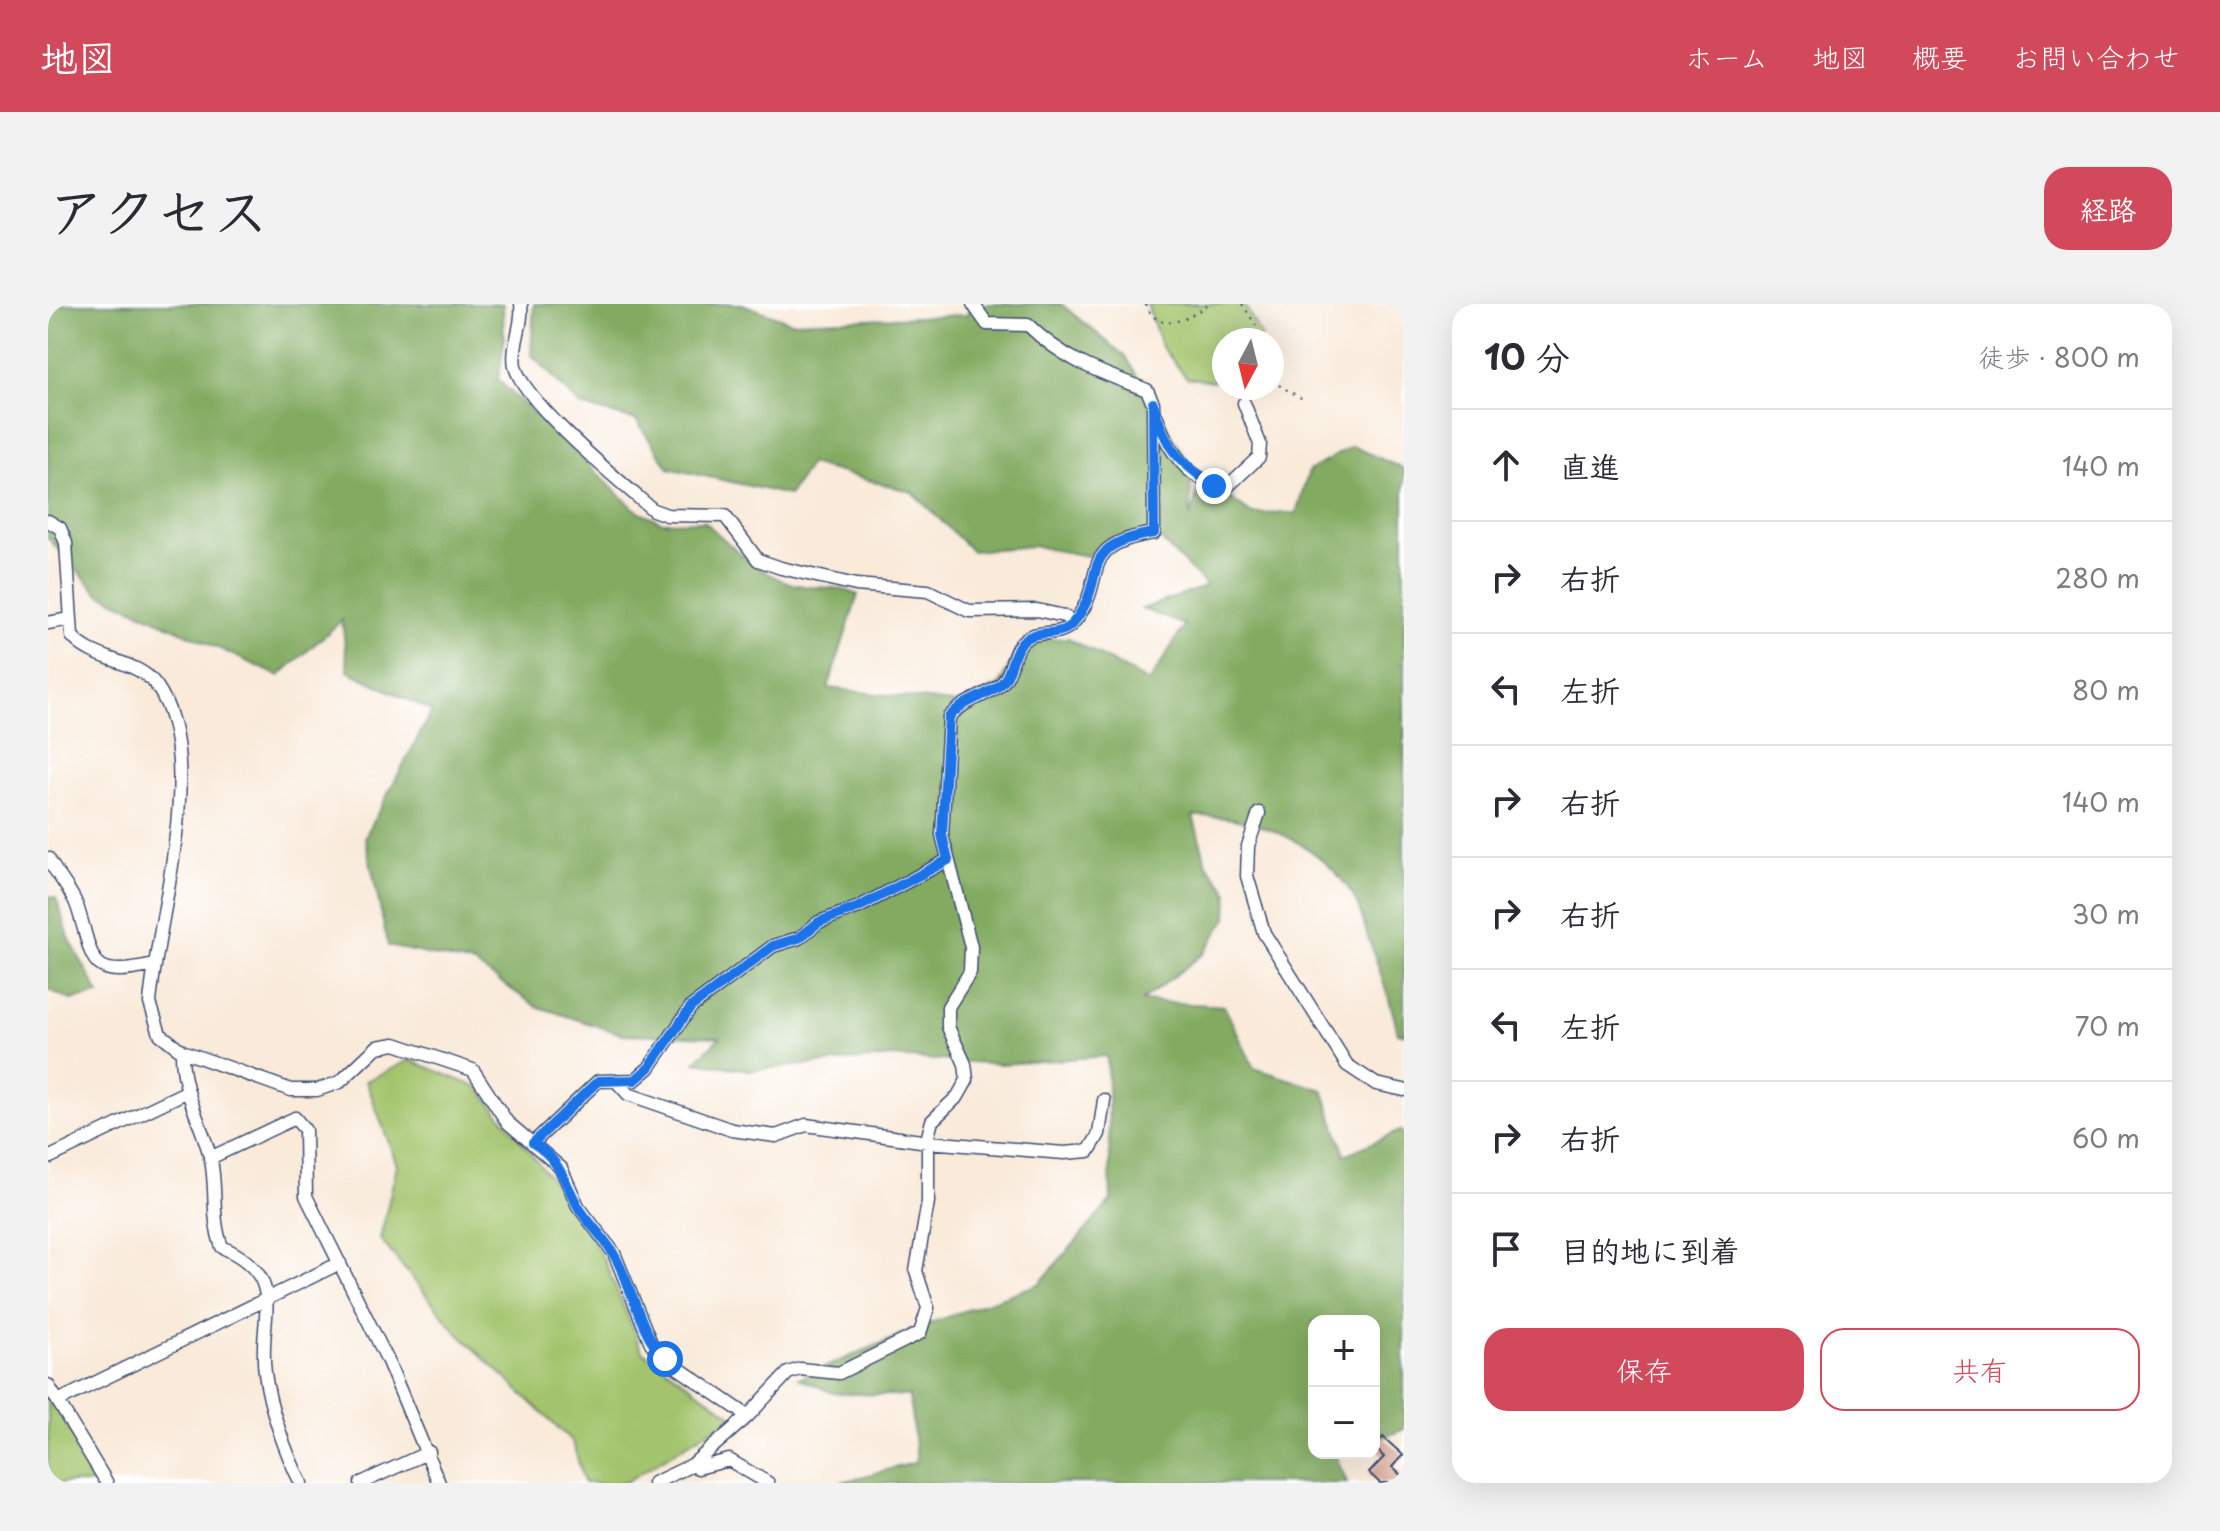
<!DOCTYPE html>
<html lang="ja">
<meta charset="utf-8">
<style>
:root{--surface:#fff;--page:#f2f2f3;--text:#2b2b33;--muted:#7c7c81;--line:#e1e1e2;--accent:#d1495b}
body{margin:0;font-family:"Playpen Sans","Klee One",sans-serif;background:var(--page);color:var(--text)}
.controls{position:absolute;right:24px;bottom:24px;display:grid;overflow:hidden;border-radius:16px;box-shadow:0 8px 32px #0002}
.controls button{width:72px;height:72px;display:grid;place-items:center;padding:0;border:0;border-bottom:2px solid var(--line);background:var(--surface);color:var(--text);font:40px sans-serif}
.compass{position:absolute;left:1164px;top:24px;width:72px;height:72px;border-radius:50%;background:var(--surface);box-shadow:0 8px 32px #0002;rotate:187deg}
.stop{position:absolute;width:24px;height:24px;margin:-18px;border:6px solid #1a73e8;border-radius:50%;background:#fff}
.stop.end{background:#1a73e8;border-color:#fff;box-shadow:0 2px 8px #0008}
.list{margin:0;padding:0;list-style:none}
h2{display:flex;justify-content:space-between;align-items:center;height:104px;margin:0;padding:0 32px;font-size:34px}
h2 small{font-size:26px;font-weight:400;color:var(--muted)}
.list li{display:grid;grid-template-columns:52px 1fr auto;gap:24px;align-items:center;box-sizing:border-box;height:112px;padding:0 32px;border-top:2px solid var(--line)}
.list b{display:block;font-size:30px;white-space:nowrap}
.list em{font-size:26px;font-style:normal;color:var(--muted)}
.actions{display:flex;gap:16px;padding:24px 32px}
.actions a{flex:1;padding:18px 0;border:2px solid var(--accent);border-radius:24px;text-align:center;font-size:28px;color:var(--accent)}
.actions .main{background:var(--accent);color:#fff}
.icon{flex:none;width:44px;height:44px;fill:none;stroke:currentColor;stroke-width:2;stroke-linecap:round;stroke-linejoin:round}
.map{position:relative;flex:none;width:1356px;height:1179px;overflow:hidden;border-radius:24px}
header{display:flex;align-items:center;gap:48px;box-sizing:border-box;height:112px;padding:0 40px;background:var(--accent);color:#fff}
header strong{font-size:38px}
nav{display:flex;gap:44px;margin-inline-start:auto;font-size:28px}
.intro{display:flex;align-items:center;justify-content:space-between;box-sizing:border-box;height:192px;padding:0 48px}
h1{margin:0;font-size:56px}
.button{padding:20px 36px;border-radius:24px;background:var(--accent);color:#fff;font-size:28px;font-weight:700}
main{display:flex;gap:48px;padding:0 48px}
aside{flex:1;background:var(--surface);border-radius:24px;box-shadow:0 8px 32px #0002}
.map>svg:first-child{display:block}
</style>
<header>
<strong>地図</strong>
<nav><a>ホーム</a><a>地図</a><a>概要</a><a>お問い合わせ</a></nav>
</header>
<div class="intro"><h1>アクセス</h1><a class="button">経路</a></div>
<main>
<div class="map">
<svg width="1356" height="1179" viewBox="0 0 1356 1179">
<rect width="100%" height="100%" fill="#fff"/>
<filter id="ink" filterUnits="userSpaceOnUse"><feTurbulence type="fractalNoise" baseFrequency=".0125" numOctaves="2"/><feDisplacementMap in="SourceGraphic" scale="16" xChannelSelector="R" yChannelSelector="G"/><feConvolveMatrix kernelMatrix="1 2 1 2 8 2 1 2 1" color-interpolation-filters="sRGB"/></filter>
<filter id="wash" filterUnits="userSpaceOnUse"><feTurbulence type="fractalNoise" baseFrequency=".006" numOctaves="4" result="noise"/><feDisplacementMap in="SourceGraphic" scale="32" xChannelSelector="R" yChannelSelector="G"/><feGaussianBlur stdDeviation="1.8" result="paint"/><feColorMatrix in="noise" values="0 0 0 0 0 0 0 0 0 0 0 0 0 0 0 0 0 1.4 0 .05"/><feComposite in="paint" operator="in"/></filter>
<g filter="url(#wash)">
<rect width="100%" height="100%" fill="#f9ead9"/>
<path fill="#a3c46c" stroke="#5f7a65" stroke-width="2" d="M1099,0H1196L1213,32L1210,36H1176V78L1139,74L1113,42Z
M362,756L431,784L519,895L556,956L594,1047L685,1112L576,1179H536L525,1138L409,1028L332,935L349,861L318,777Z
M0,1091L53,1179H6L0,1170Z"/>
<path fill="#82aa60" stroke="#4e6c5f" stroke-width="2" d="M0,0H455L456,40L450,76L588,206L614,218L656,217C685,243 714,276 755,282C775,285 791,281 810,291L780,384L912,400L951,381L971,343L986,336L1020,334L1101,378L1137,321L1094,305L1159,282L1106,229L1044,253L986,242L924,247L864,188L762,160L741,191L621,164L588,116L533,102L483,50L486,0H694L743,18L919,11L922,0H1013L1078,53L1143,163L1142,214L1154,174L1204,210L1248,209L1261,167L1304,142L1356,165V730L1350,729C1343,697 1332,667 1321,636C1317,623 1313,607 1307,595C1275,539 1208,511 1145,512L1159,561L1180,587L1179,614L1156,649L1094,697L1176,702L1206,764L1275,786L1297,851L1352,827L1356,830V1125L1326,1137V1017H1266V1149H1295L1288,1152L1299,1179H790L869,1158L861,1092L785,1089L751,1074L877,1021L991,980L1063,897L1059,752L955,760L845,753L702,766L647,758L672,733L574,730L488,702L426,660L340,642L317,533L384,407L300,367L294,316L231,372L50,289L0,234Z
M0,592L8,594L22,636L51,690L23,696L0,685Z"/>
<g id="blocks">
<path fill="#d39e88" d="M1335,1133L1355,1151L1344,1163L1355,1173L1352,1179H1332L1321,1169L1336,1153L1326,1143Z"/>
</g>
</g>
<g filter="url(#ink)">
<use href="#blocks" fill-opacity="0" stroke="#3c4b70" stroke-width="2"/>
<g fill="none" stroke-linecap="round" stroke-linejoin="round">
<defs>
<path id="street" d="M473,0C476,21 463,42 467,62C474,97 575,180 605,206L619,211L677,212L710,256L733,264L808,281L880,287L921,307L989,306L1016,312L1025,319
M1109,113C1119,146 1143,181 1180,182L1211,153L1212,140L1196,99
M0,217L12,224L18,239L24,332C45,358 88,354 108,381C161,455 109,613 102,699L112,730L134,747L243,786H269L292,778L329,743L347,740L425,766L459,818L513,864L530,902L566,949L603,1039L617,1055L700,1112
M0,319L22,315
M1211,509L1200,542L1199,572L1216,629L1299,761L1328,780L1356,786
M0,554C8,570 24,587 29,602C47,655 37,677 106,661
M134,747C133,786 154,819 163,856C169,886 163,914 174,943C243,974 209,1013 217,1069C221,1102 238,1150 253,1179
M570,779L580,790L684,826L728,832L758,821L880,838L1016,849L1041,847L1051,830L1056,796
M485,839L550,777L587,776L601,764L643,703L725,642L751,634L771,618L811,603L900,556
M0,854L140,787
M162,854L247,814L257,826L258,892L339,1055L391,1179
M0,1081L59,1179
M10,1097L292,959
M644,1161L650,1164L681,1156L720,1179
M313,1179L381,1148
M606,1179L644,1161L700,1112L740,1069L752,1065L791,1069L872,1029L880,1004L868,967L880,898V832L884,817L910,792L919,776L917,760L900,723V703L922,668L923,643L894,531L901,413C916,396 935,394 952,381C965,370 963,349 974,338C988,323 1010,335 1024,320C1064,275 1023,242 1106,229L1105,99L1099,86C1052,68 1017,57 980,21L939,20L925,0"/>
</defs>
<use href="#street" stroke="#3c4b70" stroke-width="15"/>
<path stroke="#3c4b70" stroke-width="2" stroke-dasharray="2 6" stroke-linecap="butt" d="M1097,0C1112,32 1139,15 1161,0
M1194,0L1209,23L1203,36
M1224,77L1258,97"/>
<use href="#street" stroke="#fff" stroke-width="12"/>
</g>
</g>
<g fill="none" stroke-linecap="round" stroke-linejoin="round" filter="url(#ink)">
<path stroke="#1a73e8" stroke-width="10" d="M617,1055C589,1024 586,984 565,949C556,933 541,920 531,904C516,878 513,856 485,839L550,777L587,776L601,764L643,703L725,642L751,634L771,618L811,603L900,556L894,531L901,413C916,396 935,394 952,381C965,370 963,349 974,338C989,323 1010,335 1024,320C1064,274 1023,242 1106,229L1105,99C1118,144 1127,155 1166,182"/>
</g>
</svg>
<div class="controls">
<button>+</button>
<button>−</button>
</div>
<svg class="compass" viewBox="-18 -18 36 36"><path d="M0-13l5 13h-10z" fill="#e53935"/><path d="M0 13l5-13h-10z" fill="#7c7c81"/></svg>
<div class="stop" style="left:617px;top:1055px"></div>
<div class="stop end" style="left:1166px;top:182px"></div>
</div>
<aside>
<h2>10 分<small>徒歩 · 800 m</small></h2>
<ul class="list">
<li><svg class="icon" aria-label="ahead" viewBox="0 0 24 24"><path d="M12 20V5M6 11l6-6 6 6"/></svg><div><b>直進</b></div><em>140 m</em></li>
<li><svg class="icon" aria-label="right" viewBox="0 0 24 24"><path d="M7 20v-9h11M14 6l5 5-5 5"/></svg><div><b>右折</b></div><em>280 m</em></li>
<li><svg class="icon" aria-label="left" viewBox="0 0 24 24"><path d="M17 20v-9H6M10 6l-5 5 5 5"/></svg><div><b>左折</b></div><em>80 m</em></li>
<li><svg class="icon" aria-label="right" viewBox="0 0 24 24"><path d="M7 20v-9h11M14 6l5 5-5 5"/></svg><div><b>右折</b></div><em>140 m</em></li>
<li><svg class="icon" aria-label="right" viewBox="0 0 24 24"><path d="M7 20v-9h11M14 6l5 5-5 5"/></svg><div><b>右折</b></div><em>30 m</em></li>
<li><svg class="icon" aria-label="left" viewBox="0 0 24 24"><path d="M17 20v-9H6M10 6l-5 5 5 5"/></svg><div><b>左折</b></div><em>70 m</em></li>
<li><svg class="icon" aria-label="right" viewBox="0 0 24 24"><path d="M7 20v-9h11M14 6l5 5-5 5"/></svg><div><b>右折</b></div><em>60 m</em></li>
<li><svg class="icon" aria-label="arrive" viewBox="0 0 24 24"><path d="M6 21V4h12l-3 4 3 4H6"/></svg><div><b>目的地に到着</b></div></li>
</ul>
<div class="actions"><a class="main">保存</a><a>共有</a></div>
</aside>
</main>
